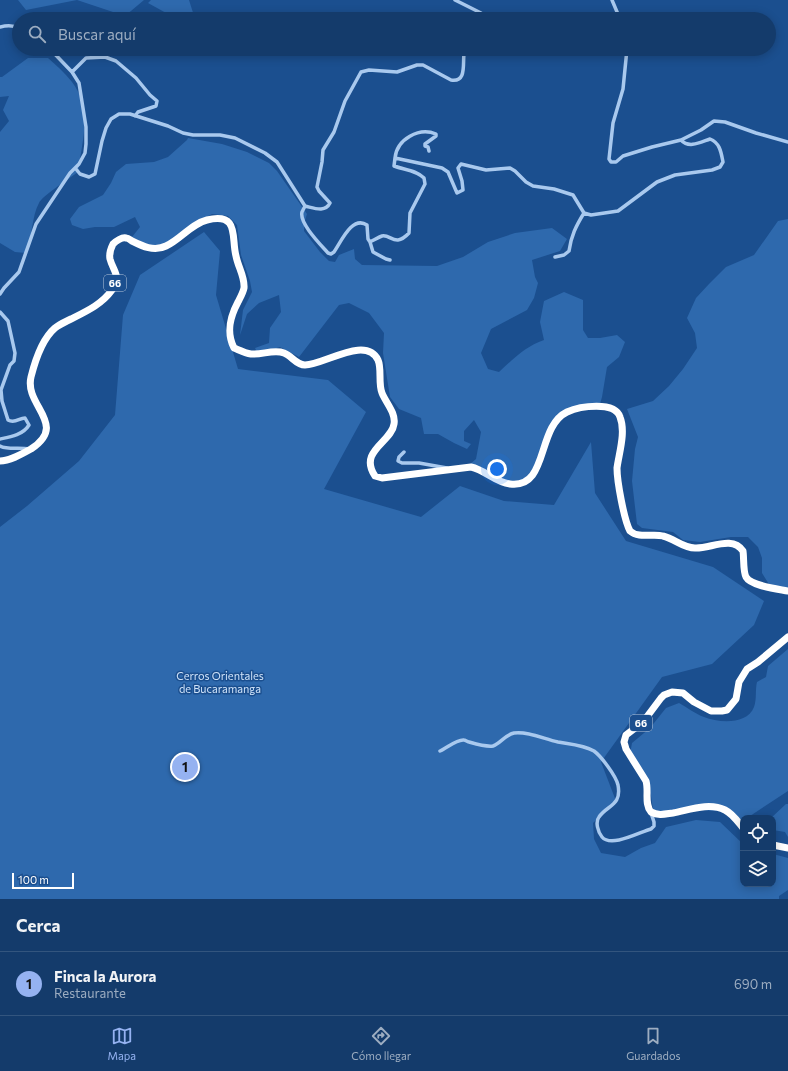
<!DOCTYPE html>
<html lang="es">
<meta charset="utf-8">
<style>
:root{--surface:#143b6b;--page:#1d4271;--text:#f1f3f6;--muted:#9dadc1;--line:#33557e;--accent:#95b2f1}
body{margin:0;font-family:Commissioner,sans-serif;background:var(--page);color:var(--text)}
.controls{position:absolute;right:12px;bottom:12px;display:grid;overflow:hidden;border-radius:8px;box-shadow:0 2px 10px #0003}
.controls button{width:36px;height:36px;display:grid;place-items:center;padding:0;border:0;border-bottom:1px solid var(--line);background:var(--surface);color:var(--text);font:20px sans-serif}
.scale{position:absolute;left:12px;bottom:10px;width:62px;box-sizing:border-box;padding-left:4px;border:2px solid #fff;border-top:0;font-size:11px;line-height:14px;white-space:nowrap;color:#fff;-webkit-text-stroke:3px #1b4f8f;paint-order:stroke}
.you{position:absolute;left:497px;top:469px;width:14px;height:14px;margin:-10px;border:3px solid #fff;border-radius:50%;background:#1a73e8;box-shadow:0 0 0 6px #1a73e833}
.badge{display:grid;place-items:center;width:26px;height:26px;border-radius:50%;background:var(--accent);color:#111;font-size:13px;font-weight:700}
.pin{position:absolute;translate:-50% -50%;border:2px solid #fff;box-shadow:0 1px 4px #0006}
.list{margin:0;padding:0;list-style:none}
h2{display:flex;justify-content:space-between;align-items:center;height:52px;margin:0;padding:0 16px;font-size:17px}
h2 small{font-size:13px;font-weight:400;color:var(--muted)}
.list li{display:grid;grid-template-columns:26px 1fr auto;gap:12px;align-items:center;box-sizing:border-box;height:64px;padding:0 16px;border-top:1px solid var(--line)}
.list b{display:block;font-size:15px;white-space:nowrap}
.list p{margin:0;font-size:13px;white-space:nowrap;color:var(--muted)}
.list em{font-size:13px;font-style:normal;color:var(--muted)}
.icon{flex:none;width:22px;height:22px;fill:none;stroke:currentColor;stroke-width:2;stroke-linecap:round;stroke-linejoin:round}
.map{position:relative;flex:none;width:788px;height:899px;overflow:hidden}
.search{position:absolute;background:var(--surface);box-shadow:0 2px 10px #0003;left:12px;right:12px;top:12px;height:44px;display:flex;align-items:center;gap:10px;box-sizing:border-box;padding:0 14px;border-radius:22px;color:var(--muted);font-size:15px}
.sheet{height:116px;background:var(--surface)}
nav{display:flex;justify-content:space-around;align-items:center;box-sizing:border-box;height:56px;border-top:1px solid var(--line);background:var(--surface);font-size:11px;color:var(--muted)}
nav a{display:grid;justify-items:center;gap:2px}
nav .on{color:var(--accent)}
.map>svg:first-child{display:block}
</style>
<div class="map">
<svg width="788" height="899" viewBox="0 0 788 899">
<rect width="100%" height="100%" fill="#1b4f8f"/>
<path fill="#2e69ad" d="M18,0H144L125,16L77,0L26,10Z
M151,0H189L195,19H177L148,3Z
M28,58H48C56,65 65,73 72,82C93,109 82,142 78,172C70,178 42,196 39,203C32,215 32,238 26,253L15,252L0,243V132L9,121L3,110L9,96L0,97V77H2Z
M188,138L222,144L247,152L269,163L277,171L307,214L304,223V231L320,252L329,261L335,262L339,255L354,249L355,259L362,265L437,266L463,257L488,242L515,233L552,228L567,239L560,251L532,260L535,277L538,283L534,298L527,310L491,329L481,353L488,369L499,372C513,359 526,346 544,340L540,322L544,301L564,292L583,300V330L588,338H600L617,335L625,342L619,357L607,367L602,397L600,404L558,416L531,476L512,484L469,465L476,459L481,432L474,420L464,431V441L471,444L467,449L454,443L438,434H424L421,418L399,409L390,397L383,353L384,333L369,313L349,303L339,305L299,357L280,347L258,354L255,348L269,343L270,328L281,312L279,295L259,303L247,314L240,335L243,310L252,292L250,281L241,255L237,225L228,216L212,214L191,226L166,246L151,247L132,237L140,227L135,217L114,227H95L83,229L72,225L70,219L79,207L103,195L111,183L116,172L126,164L154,162L168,157L187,140Z
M788,219V590L770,586L762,573V558L758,547L748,537H731L700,542L683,540L673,532L642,528L637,524L632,481L635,449L638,437L627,409L653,401L669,386L683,369L697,348L695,333L687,318L696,298L709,284L726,267L754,255L778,221Z
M204,232L220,251L216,295L238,369L328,380L366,412L324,489L421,517L460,486L504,501L554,505L591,442L595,493L626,541L713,567L764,601L754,625L712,664L662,677L601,762L616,801L593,823L594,839L601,853L625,857L641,848L655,843L666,827L696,820L720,822L743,844V884H773V854L788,858V890L779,896V899H0V527L27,506L79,461L115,415L123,315L140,275Z
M788,649V791L747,818H743V822L741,823L732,812L702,810L659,814L653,809L651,796L642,772L630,754L632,743L650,728L666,708L679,703C687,707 695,714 704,717C719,723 747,725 754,707C757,699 755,690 757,682L766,677L768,666Z
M786,804H788V837L785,832L773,830V818H771Z"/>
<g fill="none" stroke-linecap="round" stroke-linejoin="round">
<path stroke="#a9c9ee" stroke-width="3.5" d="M455,0L481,13L488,19
M612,0L620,19
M0,27C7,25 13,25 19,28
M465,49C461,59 469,83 451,80L423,65H417L397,72L369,70L361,72L345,101L334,132L323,150L322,162L317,187L319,191L330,203C325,213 314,208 305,206C304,208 303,210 302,212C299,223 320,244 328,253L331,254L334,252C341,242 352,215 367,225L368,239L370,242C374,240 379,237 382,236C391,234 395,248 409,233L410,213L425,184L424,178C416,170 405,170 394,166L395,158L442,168L448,172L457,193L463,190L462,181L458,168L461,164L486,170L510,168L515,171L526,182L533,186L554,189L573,195L584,213L591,215L618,211L657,182L675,175L712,170L720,167L723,162C721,152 720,143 710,139C701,142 689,149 681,140L701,130L714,121L725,122L756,133L788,142
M627,49L623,89L613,123L609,159L611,162H616L623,156L652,147L681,140
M72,72L86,58L105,57L116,61L136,78L150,95L157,101L156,106L138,112L135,116
M395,158C397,139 419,127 436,134V136L425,144V146L428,147L429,151
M76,169L80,174L89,177L95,174L102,141L106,128L111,119L119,114H130L168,126L183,133L193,135H220L235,138L265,153L277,162L305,206
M370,242L373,252L386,259L390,260
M555,257L564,255L569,251C571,236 576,226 584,213
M0,294L4,288L19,272L36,224L70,173L79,164L85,153L86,144V127L79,83L72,72L50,49
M0,312L8,321L15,353L14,361L10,365L1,390L2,401L8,420C15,424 19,418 25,418L29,425C23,435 10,437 0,439
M0,446C7,450 20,447 29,449
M404,452L399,457L398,461L402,463H419L447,468
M440,751C447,748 457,739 464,740C465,740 468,742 469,742C476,744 486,747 493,746C501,743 505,735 514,733C528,731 544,739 558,742C569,744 584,745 594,751C601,756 616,776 618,785C622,806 607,805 599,817C595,822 598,832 602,837C611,848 640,832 651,829L654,826V822L651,813"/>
<path stroke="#fff" stroke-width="7" d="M0,461C10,461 22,454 31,449C69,424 24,406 31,377C35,361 42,339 55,328C60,324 65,322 71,319C87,311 102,304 112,290C122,276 113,271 110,259C109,254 111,248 113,244C116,241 122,237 126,238C129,238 130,240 132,241C142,246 154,252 166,246C181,239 191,224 207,220C240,212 231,238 236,256C238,267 245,277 244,288C243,293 240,298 238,302C230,317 226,332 234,348C239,350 245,353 251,354C262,355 274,349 284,353C292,356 296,365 305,365C324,365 366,335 378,360C382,369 378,383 382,393C386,403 396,413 394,424C392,442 358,451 375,476L382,478L471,467C485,470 495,482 510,484C549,489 536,427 567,412C580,406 615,401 620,417C626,432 619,453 617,468C617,481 624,520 630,531C639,539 653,533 663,536C675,539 683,548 695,548C710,549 732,535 743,551C744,557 743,572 746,577C751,586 778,589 788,591
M743,828C738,822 733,814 725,810C709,802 689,810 673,813C665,814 659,816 651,812C644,804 649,791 646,781L626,749L624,742L626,735L643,722L661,698L664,695L672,692L683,693L694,702L711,711H722L727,710L736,699L739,682L747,669L758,662L788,637
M773,845L788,848"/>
</g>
<g text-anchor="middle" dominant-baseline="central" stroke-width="3" stroke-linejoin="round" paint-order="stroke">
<g fill="#1b4f8f" stroke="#bbcadd" stroke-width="1">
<rect x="104" y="275" width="22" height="16" rx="3"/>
<rect x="630" y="715" width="22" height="16" rx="3"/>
</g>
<g font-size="10" font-weight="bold" fill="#fff">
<text x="115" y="283">66</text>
<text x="641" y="723">66</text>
</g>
<g font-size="11" fill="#cfe3fa" stroke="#1b4f8f">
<text x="220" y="675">Cerros Orientales<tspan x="220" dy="13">de Bucaramanga</tspan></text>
</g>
</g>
</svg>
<div class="controls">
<button><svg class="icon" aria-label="locate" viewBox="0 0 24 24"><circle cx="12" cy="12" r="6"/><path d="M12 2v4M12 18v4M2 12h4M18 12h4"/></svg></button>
<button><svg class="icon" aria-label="layers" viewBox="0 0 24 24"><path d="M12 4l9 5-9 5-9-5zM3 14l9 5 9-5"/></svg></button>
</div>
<div class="scale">100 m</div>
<div class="you"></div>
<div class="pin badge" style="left:185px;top:767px">1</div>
<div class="search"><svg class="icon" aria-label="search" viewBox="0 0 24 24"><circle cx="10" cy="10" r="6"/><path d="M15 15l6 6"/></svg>Buscar aquí</div>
</div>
<section class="sheet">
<h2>Cerca<small></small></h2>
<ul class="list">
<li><span class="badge">1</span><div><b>Finca la Aurora</b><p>Restaurante</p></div><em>690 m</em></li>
</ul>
</section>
<nav>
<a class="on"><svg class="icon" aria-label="map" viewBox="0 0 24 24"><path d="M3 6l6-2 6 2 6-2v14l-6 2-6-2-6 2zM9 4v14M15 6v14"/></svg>Mapa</a>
<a><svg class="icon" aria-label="directions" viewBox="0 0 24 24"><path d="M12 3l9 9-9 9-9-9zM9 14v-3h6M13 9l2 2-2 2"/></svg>Cómo llegar</a>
<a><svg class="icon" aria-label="saved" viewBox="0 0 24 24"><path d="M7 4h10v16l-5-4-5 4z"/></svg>Guardados</a>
</nav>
